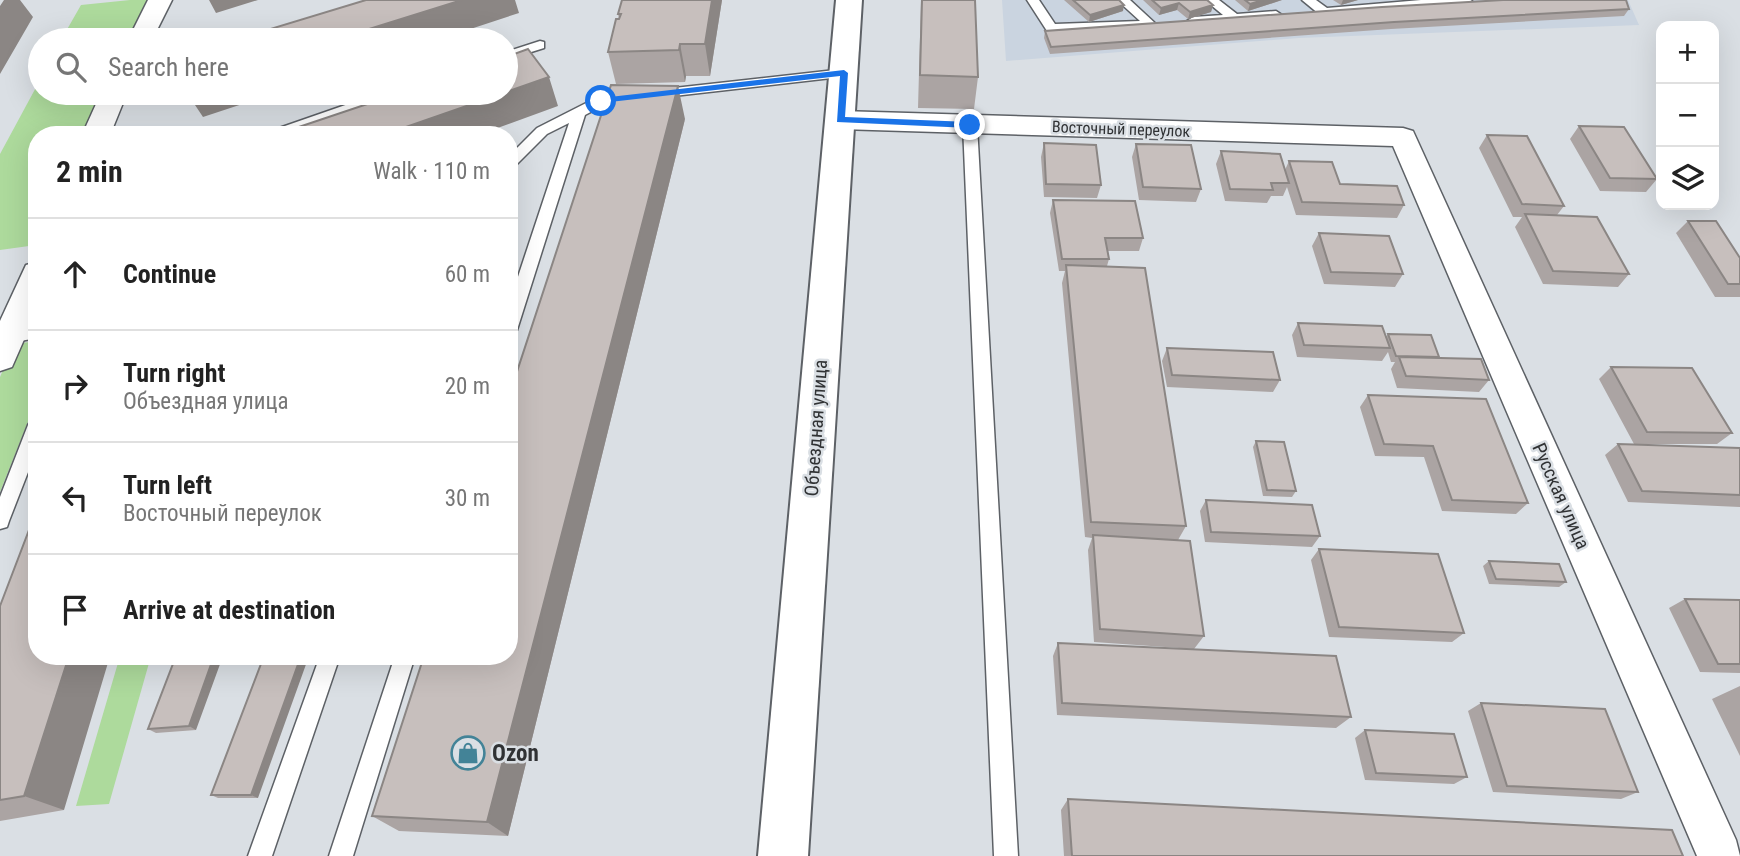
<!DOCTYPE html>
<meta charset="utf-8">
<style>
:root{--surface:#fff;--page:#f2f2f2;--text:#222;--muted:#767676;--line:#e0e0e0}
body{margin:0;font-family:"Roboto Condensed",sans-serif;background:var(--page);color:var(--text)}
.controls{position:absolute;right:21px;top:21px;display:grid;overflow:hidden;border-radius:14px;box-shadow:0 7px 28px #0002}
.controls button{width:63px;height:63px;display:grid;place-items:center;padding:0;border:0;border-bottom:2px solid var(--line);background:var(--surface);color:var(--text);font:35px sans-serif}
.stop{position:absolute;width:21px;height:21px;margin:-16px;border:5px solid #1a73e8;border-radius:50%;background:#fff}
.stop.end{background:#1a73e8;border-color:#fff;box-shadow:0 2px 7px #0008}
.list{margin:0;padding:0;list-style:none}
h2{display:flex;justify-content:space-between;align-items:center;height:91px;margin:0;padding:0 28px;font-size:30px}
h2 small{font-size:23px;font-weight:400;color:var(--muted)}
.list li{display:grid;grid-template-columns:46px 1fr auto;gap:21px;align-items:center;box-sizing:border-box;height:112px;padding:0 28px;border-top:2px solid var(--line)}
.list b{display:block;font-size:26px;white-space:nowrap}
.list p{margin:0;font-size:23px;white-space:nowrap;color:var(--muted)}
.list em{font-size:23px;font-style:normal;color:var(--muted)}
.icon{flex:none;width:38px;height:38px;fill:none;stroke:currentColor;stroke-width:2;stroke-linecap:round;stroke-linejoin:round}
.map{position:relative;flex:none;width:1740px;height:856px;overflow:hidden}
.search{position:absolute;background:var(--surface);box-shadow:0 7px 28px #0002;left:28px;top:28px;width:490px;height:77px;display:flex;align-items:center;gap:18px;box-sizing:border-box;padding:0 24px;border-radius:38px;color:var(--muted);font-size:26px}
.panel{position:absolute;background:var(--surface);box-shadow:0 7px 28px #0002;left:28px;top:126px;width:490px;height:539px;border-radius:28px}
.map>svg:first-child{display:block}
</style>
<div class="map">
<svg width="1740" height="856" viewBox="0 0 1740 856">
<rect width="100%" height="100%" fill="#dadfe4"/>
<path fill="#cad4e0" d="M1002,0H1628L1639,25L1299,38L1006,61Z"/>
<path fill="#adda9c" d="M130,0H148L128,40H61L81,5Z
M40,80V93H103L82,135H37V229L29,246L0,250V154Z
M37,341V399L0,492V377L14,344Z
M120,656H151L109,804L76,806Z"/>
<g fill="none" stroke-linecap="round" stroke-linejoin="round">
<defs>
<path id="lane" d="M1027,0H1039L1055,24L1140,21L1117,0H1130L1156,24L1144,29L1051,32L1047,31Z
M1205,0H1219L1237,14L1276,11L1282,15L1276,19L1189,24L1187,21L1193,17L1223,15Z
M1302,0H1316L1327,8L1421,0H1472L1466,4L1329,15L1319,14Z
M540,41L544,42V48L506,60V52Z
M844,69L849,70V76L656,98L649,94L656,90Z
M380,93H400L281,135H259Z
M628,93L633,94V100L604,105L585,115L517,330L509,336V304L569,123L547,134L514,167L509,169V156L537,128L596,98Z
M970,121L977,125L1018,856H994L963,125Z
M37,326V338L9,343L1,337L9,331Z
M37,418V449L9,521L7,527L0,529V497L28,425L31,420Z
M320,656H340L272,856H248Z
M395,656H415L353,856H329Z"/>
<path id="street" d="M148,0H172L152,40H128Z
M101,93H127L110,135H82Z
M840,111L1403,128L1413,131L1736,840L1740,856H1697L1393,146L840,129L830,126L826,120L830,114Z
M37,262V310L12,367L0,371V321L26,265Z"/>
<path id="secondary" d="M836,0H862L808,856H758Z"/>
</defs>
<use href="#lane" stroke="#5d6166" stroke-width="3"/>
<use href="#street" stroke="#5d6166" stroke-width="3"/>
<use href="#secondary" stroke="#5d6166" stroke-width="4"/>
<use href="#lane" fill="#fff" fill-rule="evenodd"/>
<use href="#street" fill="#fff" fill-rule="evenodd"/>
<use href="#secondary" fill="#fff" fill-rule="evenodd"/>
</g>
<path fill="#aba4a3" d="M622,0H722L710,76H686L685,82L616,84L608,52L619,19L618,14Z
M921,0H975L978,77L974,109L918,108Z
M1064,0H1119L1123,11L1089,22Z
M1143,0H1207L1213,5L1211,12L1188,19L1177,10L1159,15Z
M1235,0H1282L1248,11Z
M1333,0H1358L1341,5Z
M1629,9L1624,16L1391,29L1050,54L1044,38L1045,31Z
M685,119L508,836L399,831L372,816Z
M1579,126L1657,179L1646,192L1600,191L1570,139Z
M1487,135L1564,206L1557,215L1629,274L1618,287L1543,284L1515,227L1522,217H1513L1479,148Z
M1044,143L1101,185L1097,198L1044,197L1041,157Z
M1136,144L1201,189L1196,202L1139,200L1132,157Z
M1221,151L1285,170L1289,161L1340,184L1404,205L1397,218L1296,215L1287,187L1283,196H1271L1267,203L1225,201L1216,164Z
M1053,200L1143,238L1139,251H1108L1109,259L1107,266L1186,526L1178,540L1204,636L1194,649L1094,642L1088,550L1092,538L1085,537L1062,283L1065,271H1059L1050,213Z
M1688,221L1740,258V297H1715L1676,233Z
M1319,233L1403,274L1395,287L1324,284L1312,246Z
M1298,323L1386,337L1388,334L1489,380L1479,392L1397,388L1391,369L1395,362H1391L1388,352L1382,361L1297,357L1292,335Z
M1167,348L1280,380L1273,392L1167,387L1162,361Z
M1611,367L1732,433L1717,444H1634L1599,379Z
M1368,395L1528,503L1516,514L1442,511L1424,457L1375,456L1360,407Z
M1256,441L1296,491L1292,497L1263,496L1253,447Z
M1618,444L1740,448V507L1628,502L1605,455Z
M1206,500L1320,536L1312,547L1205,542L1200,511Z
M1319,549L1464,633L1452,642L1329,637L1311,560Z
M1489,561L1566,582L1559,587L1489,584L1483,566Z
M1685,599L1740,600V673L1700,672L1669,608Z
M0,606L64,810L0,821Z
M1058,643L1351,717L1336,728L1057,715L1053,656Z
M176,656L196,730L156,733L148,729Z
M264,656L258,798H218L211,795Z
M1740,686V756L1712,699Z
M1481,703L1638,792L1621,799L1493,792L1468,711Z
M1365,730L1467,777L1454,784L1365,780L1355,738Z
M1068,799L1683,856H1064L1061,810Z"/>
<path fill="#8b8684" d="M4,0H20L33,17L0,74V6Z
M209,0H258L216,13Z
M462,0H515L519,13L437,40H334Z
M712,0H722L710,76L705,44Z
M1263,0H1282L1248,11L1250,4Z
M1343,0H1358L1341,5Z
M1179,3L1177,10L1159,15L1161,8Z
M1124,5L1123,11L1089,22L1090,15Z
M1213,5L1211,12L1188,19L1190,12Z
M680,44L686,76L685,82L679,50Z
M549,77L558,106L478,135H383Z
M678,86L685,119L508,836L487,822Z
M187,93H276L203,117Z
M69,656H110L64,810L24,796Z
M214,656H223L196,730L189,726Z
M301,656H309L258,798L251,795Z"/>
<path fill="#c7bfbd" stroke="#8b8684" stroke-width="2" d="M366,0H462L334,40H234Z
M622,0H712L705,44H680L679,50L608,52L616,19H619L621,14H618Z
M922,0H975L978,77L920,75Z
M1073,0H1119L1124,5L1090,15Z
M1152,0H1207L1213,5L1190,12L1179,3L1161,8Z
M1245,0H1263L1250,4Z
M1503,0H1626L1629,9L1394,22L1051,47L1045,31L1382,7Z
M528,49L549,77L506,92V57Z
M611,85L678,86L487,822L372,816L424,656H509V396Z
M400,93H504L383,135H275Z
M1579,126L1624,127L1657,179L1610,178Z
M1487,135L1527,136L1564,206L1522,204Z
M1044,143L1096,145L1101,185L1046,184Z
M1136,144L1191,145L1201,189L1143,187Z
M1221,151L1280,154L1289,183H1271L1273,190L1230,189Z
M1289,161L1332,162L1340,184L1397,186L1404,205L1302,202Z
M1053,200L1135,201L1143,238H1105L1109,259H1062Z
M1525,214L1597,217L1629,274L1553,271Z
M1688,221H1716L1740,258V284H1728Z
M1319,233L1389,236L1403,274L1331,272Z
M1066,265L1145,268L1186,526L1091,522Z
M1298,323L1382,326L1390,348L1304,345Z
M1388,334L1431,335L1439,357L1396,356Z
M1167,348L1273,352L1280,380L1172,375Z
M1399,357L1481,359L1489,380L1406,376Z
M1611,367L1692,368L1732,433L1647,432Z
M1368,395L1486,399L1528,503L1452,500L1433,446L1384,444Z
M1256,441L1284,442L1296,491L1267,490Z
M1618,444L1740,448V495L1642,491Z
M1206,500L1312,505L1320,536L1211,532Z
M37,509V656H69L24,796L0,800V606Z
M1093,535L1190,541L1204,636L1100,629Z
M1319,549L1438,554L1464,633L1339,627Z
M1489,561L1559,564L1566,582L1496,579Z
M1685,599L1740,600V664H1718Z
M1058,643L1336,656L1351,717L1062,703Z
M176,656H214L189,726L148,729Z
M264,656H301L251,795H211Z
M1481,703L1605,709L1638,792L1507,786Z
M1365,730L1454,734L1467,777L1376,773Z
M1068,799L1672,830L1683,856H1072Z"/>
<path fill="#1a73e8" d="M844,70L848,73L845,117L970,122L974,125L970,128L837,122L840,76L601,103L596,101L601,98Z"/>
<defs>
<symbol id="shop-ring" viewBox="-11 -11 22 22"><circle r="9.5" fill="#dadfe4" stroke="#438397" stroke-width="1.5"/><path d="M-5-2.5h2.3a2.7 3.5 0 0 1 5.4 0H5L5.5 6h-11ZM-1.5-2.5h3a1.5 2.3 0 0 0-3 0Z" fill="#438397"/></symbol>
</defs>
<g fill-rule="evenodd">
<use href="#shop-ring" x="449" y="734" width="38" height="38"/>
</g>
<g text-anchor="middle" dominant-baseline="central" stroke-width="5" stroke-linejoin="round" paint-order="stroke">
<g font-size="16" fill="#303234" stroke="#dadfe4">
<text transform="translate(1121 129) rotate(2)">Восточный переулок</text>
</g>
<g font-size="19" fill="#303234" stroke="#dadfe4">
<text transform="translate(816 428) rotate(-86)">Объездная улица</text>
<text transform="translate(1561 496) rotate(66)">Русская улица</text>
</g>
<g font-size="23" font-weight="bold" fill="#303234" stroke="#dadfe4" text-anchor="start">
<text x="492" y="753">Ozon</text>
</g>
</g>
</svg>
<div class="controls">
<button>+</button>
<button>−</button>
<button><svg class="icon" aria-label="layers" viewBox="0 0 24 24"><path d="M12 4l9 5-9 5-9-5zM3 14l9 5 9-5"/></svg></button>
</div>
<div class="stop" style="left:601px;top:101px"></div>
<div class="stop end" style="left:970px;top:125px"></div>
<div class="search"><svg class="icon" aria-label="search" viewBox="0 0 24 24"><circle cx="10" cy="10" r="6"/><path d="M15 15l6 6"/></svg>Search here</div>
<section class="panel">
<h2>2 min<small>Walk · 110 m</small></h2>
<ul class="list">
<li><svg class="icon" aria-label="ahead" viewBox="0 0 24 24"><path d="M12 20V5M6 11l6-6 6 6"/></svg><div><b>Continue</b></div><em>60 m</em></li>
<li><svg class="icon" aria-label="right" viewBox="0 0 24 24"><path d="M7 20v-9h11M14 6l5 5-5 5"/></svg><div><b>Turn right</b><p>Объездная улица</p></div><em>20 m</em></li>
<li><svg class="icon" aria-label="left" viewBox="0 0 24 24"><path d="M17 20v-9H6M10 6l-5 5 5 5"/></svg><div><b>Turn left</b><p>Восточный переулок</p></div><em>30 m</em></li>
<li><svg class="icon" aria-label="arrive" viewBox="0 0 24 24"><path d="M6 21V4h12l-3 4 3 4H6"/></svg><div><b>Arrive at destination</b></div></li>
</ul>
</section>
</div>
